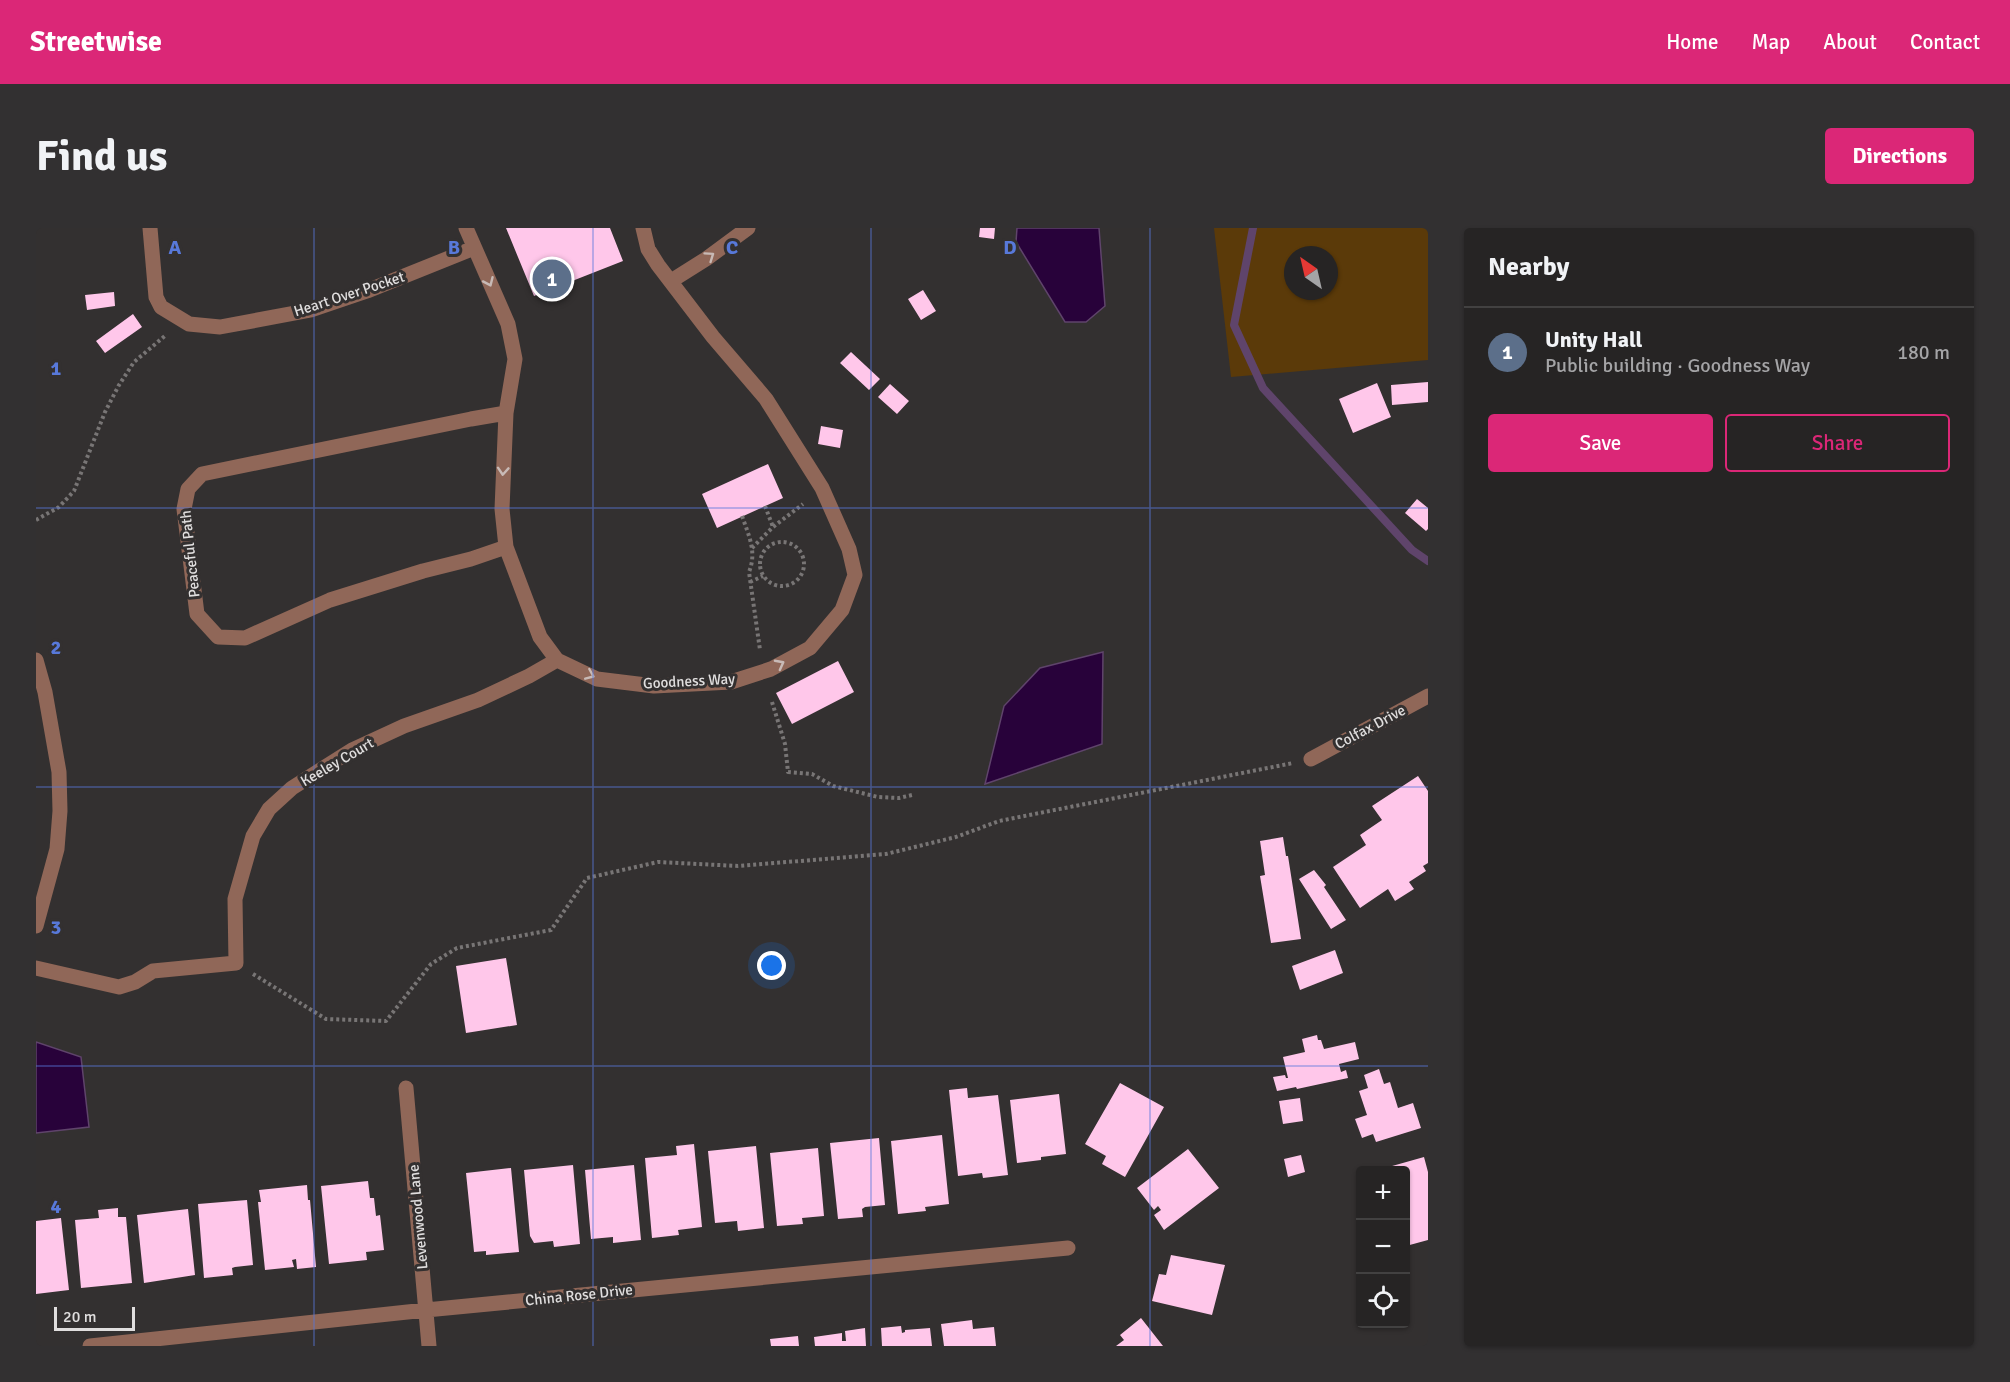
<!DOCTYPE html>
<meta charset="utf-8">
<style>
:root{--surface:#262424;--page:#323031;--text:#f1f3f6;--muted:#a4a4a6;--line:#424141;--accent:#db2777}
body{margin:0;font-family:Signika,sans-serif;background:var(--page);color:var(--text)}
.controls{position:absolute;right:18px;bottom:18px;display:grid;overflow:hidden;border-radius:6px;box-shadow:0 2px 4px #0004}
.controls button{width:54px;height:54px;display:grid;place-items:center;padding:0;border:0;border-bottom:2px solid var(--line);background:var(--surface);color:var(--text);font:30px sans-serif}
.compass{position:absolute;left:1248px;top:18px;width:54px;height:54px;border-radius:50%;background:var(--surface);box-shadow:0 2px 4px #0004;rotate:326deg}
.scale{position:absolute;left:18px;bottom:15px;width:81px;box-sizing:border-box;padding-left:6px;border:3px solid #e0dede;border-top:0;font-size:16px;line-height:21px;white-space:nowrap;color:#e0dede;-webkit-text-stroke:4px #333030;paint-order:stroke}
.you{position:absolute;left:736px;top:738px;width:21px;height:21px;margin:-15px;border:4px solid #fff;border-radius:50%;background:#1a73e8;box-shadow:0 0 0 9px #1a73e833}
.badge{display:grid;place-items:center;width:39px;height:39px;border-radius:50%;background:var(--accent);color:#fff;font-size:20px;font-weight:700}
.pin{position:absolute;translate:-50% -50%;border:3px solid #fff;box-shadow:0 2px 6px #0006}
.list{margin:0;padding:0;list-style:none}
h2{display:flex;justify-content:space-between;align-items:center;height:78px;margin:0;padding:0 24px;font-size:26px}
h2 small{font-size:20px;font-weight:400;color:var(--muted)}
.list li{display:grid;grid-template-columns:39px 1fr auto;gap:18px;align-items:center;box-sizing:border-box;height:90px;padding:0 24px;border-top:2px solid var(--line)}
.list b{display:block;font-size:22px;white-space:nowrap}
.list p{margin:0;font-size:20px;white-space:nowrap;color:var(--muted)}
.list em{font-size:20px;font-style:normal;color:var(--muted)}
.actions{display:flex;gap:12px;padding:18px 24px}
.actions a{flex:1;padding:14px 0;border:2px solid var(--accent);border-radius:6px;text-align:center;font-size:21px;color:var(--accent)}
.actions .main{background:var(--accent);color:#fff}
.icon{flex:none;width:33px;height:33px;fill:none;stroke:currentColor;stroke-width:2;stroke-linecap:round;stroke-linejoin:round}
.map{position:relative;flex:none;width:1392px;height:1118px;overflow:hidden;border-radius:6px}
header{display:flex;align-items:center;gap:36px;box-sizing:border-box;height:84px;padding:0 30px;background:var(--accent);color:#fff}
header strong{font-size:28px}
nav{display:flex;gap:33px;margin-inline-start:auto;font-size:21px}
.intro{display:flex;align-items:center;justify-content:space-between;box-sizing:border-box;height:144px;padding:0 36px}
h1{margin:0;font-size:42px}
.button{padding:15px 27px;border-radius:6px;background:var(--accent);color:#fff;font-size:21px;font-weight:700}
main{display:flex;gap:36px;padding:0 36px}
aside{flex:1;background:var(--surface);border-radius:6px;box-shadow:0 2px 4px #0004}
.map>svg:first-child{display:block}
</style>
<header>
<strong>Streetwise</strong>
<nav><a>Home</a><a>Map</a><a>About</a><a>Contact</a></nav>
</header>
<div class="intro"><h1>Find us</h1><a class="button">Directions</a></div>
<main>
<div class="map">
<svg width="1392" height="1118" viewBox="0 0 1392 1118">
<rect width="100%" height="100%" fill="#333030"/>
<path fill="#5b3a09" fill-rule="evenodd" d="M1178,0H1392V132L1195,149ZM1257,27H1293V63H1257Z"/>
<path fill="#28023a" stroke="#5f446b" stroke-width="1.5" d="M981,0H1063L1069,78L1050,94H1029L980,14Z
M1067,424L1066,516L949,556L968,478L1004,440Z
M0,814L45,829L53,899L0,905Z"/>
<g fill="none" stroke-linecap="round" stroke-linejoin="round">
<path stroke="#5f446b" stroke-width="8" d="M1217,0L1198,97L1227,160L1376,322L1392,333"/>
</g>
<path fill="#ffc7ea" d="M470,0H574L587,33L498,68Z
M944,0H959L958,11L943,9Z
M887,62L900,83L885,92L872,71Z
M78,64L79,78L51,82L49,67Z
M97,86L106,99L69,125L60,113Z
M815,124L844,151L833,162L804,135Z
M1392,154V174L1356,177L1355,157Z
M1341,155L1355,189L1317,205L1303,171Z
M854,156L873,173L861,186L842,169Z
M785,198L807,202L804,220L782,216Z
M732,236L747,270L681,300L666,266Z
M1381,271L1392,280V301L1390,303L1369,285Z
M802,433L818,464L756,496L740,465Z
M1382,548L1392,563V635L1387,638L1390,643L1373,654L1378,661L1359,673L1352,661L1324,680L1297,639L1330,617L1324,607L1346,592L1336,578Z
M1247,609L1250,628H1252L1265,711L1235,715L1224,648L1229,647L1224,613Z
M1278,642L1290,657L1288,659L1310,692L1295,701L1263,651Z
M1299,722L1307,745L1264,762L1256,738Z
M470,730L481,797L430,805L420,738Z
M1281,807L1282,812H1285L1288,821L1319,814L1323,831L1303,836L1305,844L1310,842L1312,850L1261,861L1260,859L1241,863L1237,849L1249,847L1250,850H1252L1247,829L1269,824L1266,811Z
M1343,841L1348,856L1354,854L1362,880L1377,875L1385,900L1340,914L1337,906L1326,910L1319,891L1331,887L1323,863L1332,860L1328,847Z
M1084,855L1128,879L1089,949L1066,936L1070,928L1049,916Z
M931,860L932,870L962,867L972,947L947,950L946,945L922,948L913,862Z
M1023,866L1030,926L1005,929V932L981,935L974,872Z
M1264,870L1267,893L1247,896L1243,873Z
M906,907L913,976L889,979L890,983L862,986L855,913Z
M843,910L849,977L829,979L826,981L827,989L802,991L794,915Z
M658,916L666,999L642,1002L643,1007L616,1010L609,930L641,927L640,918Z
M720,918L728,1000L702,1003L701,993L679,995L672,923Z
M782,920L788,988L766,990L767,996L741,998L734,925Z
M1152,921L1183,960L1128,1002L1118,987L1125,982L1122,978L1118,982L1101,960Z
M1265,927L1269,944L1252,949L1248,931Z
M1388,929L1392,944V1012L1370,1018V942H1342Z
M537,937L544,1016L518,1019L517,1013L498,1015L494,1008L488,942Z
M598,937L605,1012L577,1015V1009L555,1011L549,942Z
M475,940L483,1024L450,1027V1023L438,1024L430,945Z
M332,953L334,970H338L340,988L344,987L348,1022L330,1024L331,1032L293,1036L285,958Z
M271,957L272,972H274L280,1039L261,1041L260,1031L256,1032L258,1039L229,1042L222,974H225L223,962Z
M211,972L217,1037L199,1039L196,1040L197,1047L168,1050L162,976Z
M82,980V989H90L96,1055L45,1060L39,992L63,990L62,982Z
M152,981L159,1047L108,1055L101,987Z
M25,990L33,1062L0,1066V993Z
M1135,1027L1189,1037L1176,1087L1116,1073L1123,1046L1130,1047Z
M1105,1090L1127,1118H1080L1088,1112L1084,1107Z
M936,1092L937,1101L958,1099L960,1118H908L905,1096Z
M865,1098L866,1105L869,1104V1102L894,1100L896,1118H846L845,1100Z
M829,1100L830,1118H779L778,1109L806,1105V1113H810L809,1103Z
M762,1108L763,1118H735L734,1111Z"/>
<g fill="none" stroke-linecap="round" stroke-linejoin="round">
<path stroke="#787575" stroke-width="4" stroke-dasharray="3 3" stroke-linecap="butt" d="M729,278L737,299
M706,288C713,308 721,324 713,344L724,422
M0,292L23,279L38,263L69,184L83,157L98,134L130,107
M724 336a22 22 0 1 1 44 0a22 22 0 1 1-44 0Z
M716,320L737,299L767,276
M714,354L727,348
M736,474L749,516L752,544L776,546L797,558L842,569L863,570L876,567
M217,746L290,791L350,793L395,736L421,720L515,702L551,650L622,634L702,638L850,626L920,609L963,593L1257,535"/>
<path stroke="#906758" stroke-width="15" d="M114,0L120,69L125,79L153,96L184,99L275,82L331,63L438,20
M430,0L472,96L479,131L470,185L466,281L470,319L504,409L521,432L561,451L618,458L695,454L735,441L774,420L806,382L819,347L813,321L786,260L730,171L677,109L622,37L612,21L607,0
M635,53L670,31L712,0
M470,185L435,191L166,246L152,261L148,281L161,386L182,409L209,410L294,372L387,343L435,331L470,319
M0,432L9,464L23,544L24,583L21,621L0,698
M1275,531L1392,468
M0,740L83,759L99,754L117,743L200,735L199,671L217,608L233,581L256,560L316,522L368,498L442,472L493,448L521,432
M370,860L393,1118
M54,1118L390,1082L1032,1020"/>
</g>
<defs><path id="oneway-chevron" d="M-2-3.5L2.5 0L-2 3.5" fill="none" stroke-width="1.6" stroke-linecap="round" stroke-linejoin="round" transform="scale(1.5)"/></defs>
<g stroke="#c8bab6">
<use href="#oneway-chevron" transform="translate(674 28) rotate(-35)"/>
<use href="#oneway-chevron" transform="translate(453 54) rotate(66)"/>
<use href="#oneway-chevron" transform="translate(467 243) rotate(94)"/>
<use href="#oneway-chevron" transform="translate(744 436) rotate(-28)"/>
<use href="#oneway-chevron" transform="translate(554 447) rotate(23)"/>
</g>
<path fill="none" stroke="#5879da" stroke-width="1.5" stroke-opacity="0.55" d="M278,0V1118M557,0V1118M835,0V1118M1114,0V1118M0,280H1392M0,559H1392M0,838H1392"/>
<g text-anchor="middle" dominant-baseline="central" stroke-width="6" stroke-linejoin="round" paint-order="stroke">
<g font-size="15" fill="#e0dede" stroke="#333030">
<text transform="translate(313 66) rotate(-18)">Heart Over Pocket</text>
<text transform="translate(154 326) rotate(-96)">Peaceful Path</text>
<text transform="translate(653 453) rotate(-3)">Goodness Way</text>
<text transform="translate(1334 499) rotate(-28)">Colfax Drive</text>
<text transform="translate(301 534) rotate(-30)">Keeley Court</text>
<text transform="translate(382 989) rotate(-95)">Levenwood Lane</text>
<text transform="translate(543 1067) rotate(-6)">China Rose Drive</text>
</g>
</g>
<g font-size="20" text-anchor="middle" font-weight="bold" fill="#5879da" stroke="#333030" stroke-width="6" stroke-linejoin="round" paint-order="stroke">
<text x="139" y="26">A</text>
<text x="418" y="26">B</text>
<text x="696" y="26">C</text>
<text x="974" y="26">D</text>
<text x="20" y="147">1</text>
<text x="20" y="426">2</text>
<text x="20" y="706">3</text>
<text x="20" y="985">4</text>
</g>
</svg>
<div class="controls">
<button>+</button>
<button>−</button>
<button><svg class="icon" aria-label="locate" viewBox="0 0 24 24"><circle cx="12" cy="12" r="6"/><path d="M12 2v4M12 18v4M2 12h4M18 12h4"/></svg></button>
</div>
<svg class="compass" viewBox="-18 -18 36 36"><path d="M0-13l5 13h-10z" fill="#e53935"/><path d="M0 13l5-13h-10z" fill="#a4a4a6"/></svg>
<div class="scale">20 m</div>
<div class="you"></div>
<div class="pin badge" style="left:516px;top:51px;background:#5c6f8a">1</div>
</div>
<aside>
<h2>Nearby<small></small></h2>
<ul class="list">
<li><span class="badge" style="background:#5c6f8a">1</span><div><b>Unity Hall</b><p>Public building · Goodness Way</p></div><em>180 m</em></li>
</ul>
<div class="actions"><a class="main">Save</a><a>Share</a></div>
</aside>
</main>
